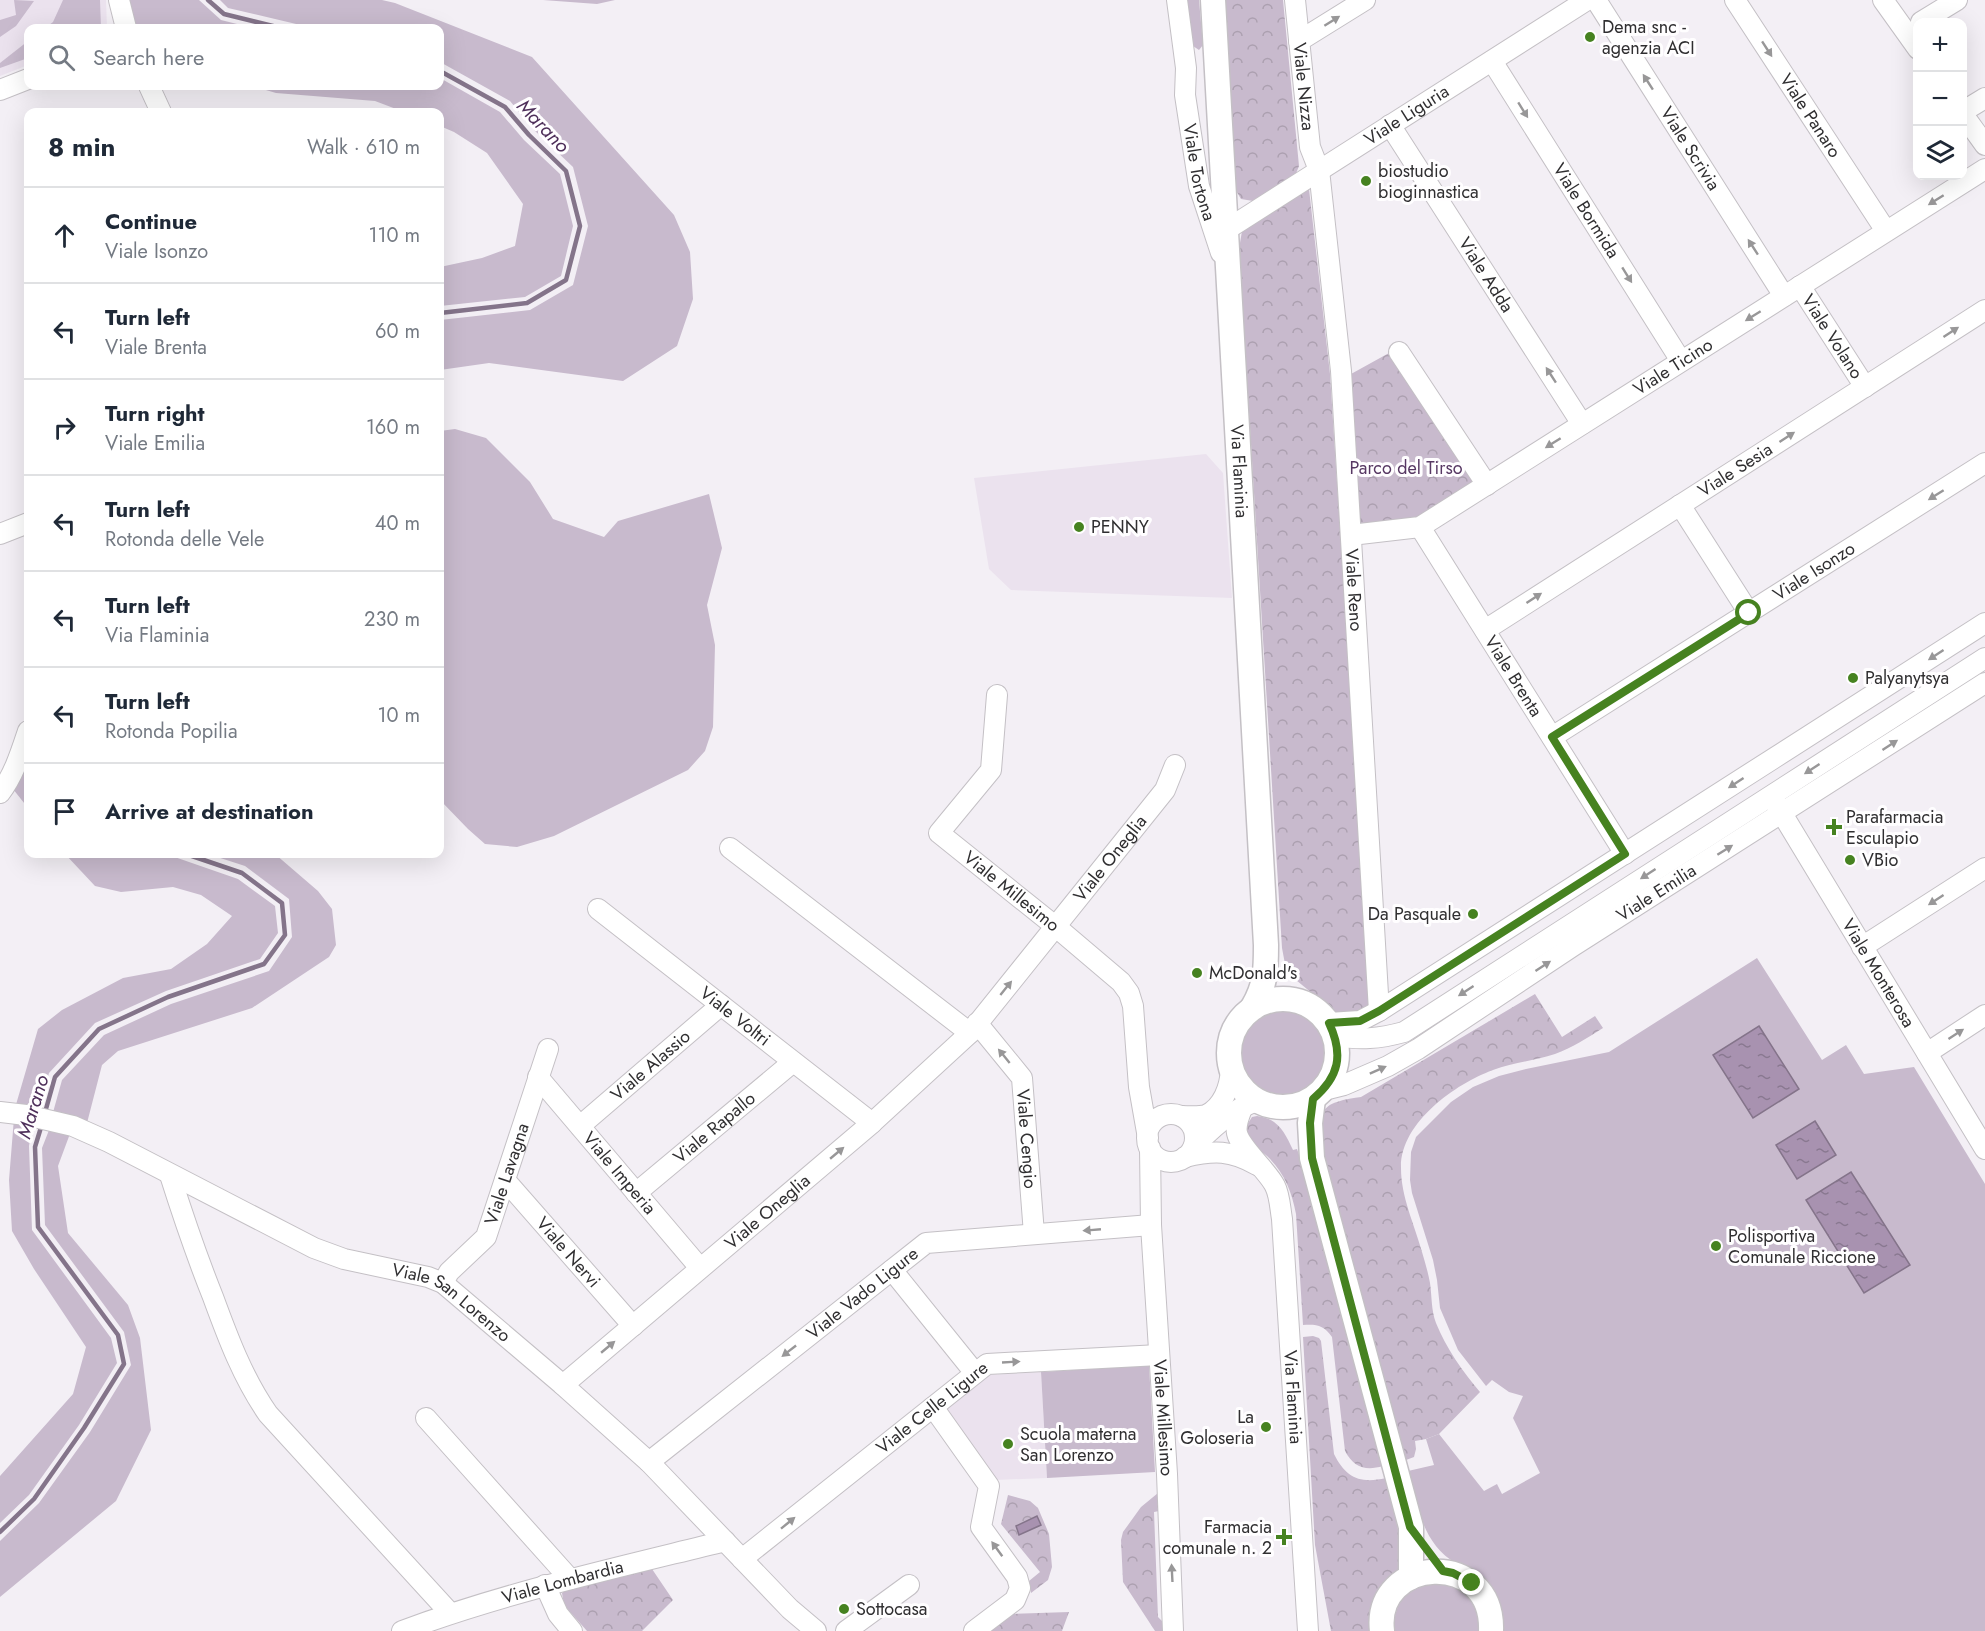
<!DOCTYPE html>
<meta charset="utf-8">
<style>
:root{--surface:#fff;--page:#f2f2f3;--text:#1f2937;--muted:#747a83;--line:#e0e1e3}
body{margin:0;font-family:Jost,sans-serif;background:var(--page);color:var(--text)}
.controls{position:absolute;right:18px;top:18px;display:grid;overflow:hidden;border-radius:12px;box-shadow:0 6px 24px #0002}
.controls button{width:54px;height:54px;display:grid;place-items:center;padding:0;border:0;border-bottom:2px solid var(--line);background:var(--surface);color:var(--text);font:30px sans-serif}
.stop{position:absolute;width:18px;height:18px;margin:-14px;border:4px solid #468220;border-radius:50%;background:#fff}
.stop.end{background:#468220;border-color:#fff;box-shadow:0 2px 6px #0008}
.list{margin:0;padding:0;list-style:none}
h2{display:flex;justify-content:space-between;align-items:center;height:78px;margin:0;padding:0 24px;font-size:26px}
h2 small{font-size:20px;font-weight:400;color:var(--muted)}
.list li{display:grid;grid-template-columns:39px 1fr auto;gap:18px;align-items:center;box-sizing:border-box;height:96px;padding:0 24px;border-top:2px solid var(--line)}
.list b{display:block;font-size:22px;white-space:nowrap}
.list p{margin:0;font-size:20px;white-space:nowrap;color:var(--muted)}
.list em{font-size:20px;font-style:normal;color:var(--muted)}
.icon{flex:none;width:33px;height:33px;fill:none;stroke:currentColor;stroke-width:2;stroke-linecap:round;stroke-linejoin:round}
.map{position:relative;flex:none;width:1985px;height:1631px;overflow:hidden}
.search{position:absolute;background:var(--surface);box-shadow:0 6px 24px #0002;left:24px;top:24px;width:420px;height:66px;display:flex;align-items:center;gap:15px;box-sizing:border-box;padding:0 21px;border-radius:12px;color:var(--muted);font-size:22px}
.panel{position:absolute;background:var(--surface);box-shadow:0 6px 24px #0002;left:24px;top:108px;width:420px;height:750px;border-radius:12px}
.map>svg:first-child{display:block}
</style>
<div class="map">
<svg width="1985" height="1631" viewBox="0 0 1985 1631">
<defs>
<pattern id="park-crowns" width="20" height="18" patternUnits="userSpaceOnUse" patternTransform="scale(1.5)"><rect width="20" height="18" fill="#c8bacd"/><path d="M2 6a3 3 0 1 1 6 0M12 15a3 3 0 1 1 6 0" fill="none" stroke="#aca0b0"/></pattern>
<pattern id="water-ripples" width="26" height="14" patternUnits="userSpaceOnUse" patternTransform="scale(1.5)"><rect width="26" height="14" fill="#a892b0"/><path d="M2 4q2-2 4 0t4 0M15 11q2-2 4 0t4 0" fill="none" stroke="#897890"/></pattern>
</defs>
<rect width="100%" height="100%" fill="#f3eff5"/>
<path fill="#ebe2ee" d="M0,0H106L107,28H28V65L0,76Z
M1206,454L1223,473L1232,598L1011,590L989,569L974,478Z
M1041,1372L1047,1478L995,1480L947,1409L990,1375Z"/>
<path fill="#c8bacd" d="M14,0L34,1L16,26L0,37V20L16,15Z
M63,0H100L101,28H45L53,22Z
M127,0H199L221,20L253,28H133Z
M220,0H382L395,3L532,57L674,215L690,252L693,299L677,346L623,381L489,363L440,370V320L530,310L573,285L588,226L573,167L534,130L510,101L440,62V28H313L228,8Z
M543,0H615L597,4Z
M1187,0H1199L1203,45L1199,50L1193,46Z
M28,41V58L0,68V63Z
M440,78L500,112L524,140L560,174L573,226L561,276L525,297L440,306V267L482,258L515,246L523,204L487,153L454,132L440,126V112H404L375,101L276,93L252,86H440Z
M455,429L486,438L530,482L553,519L604,537L618,521L709,494L722,548L707,605L715,645L713,727L705,751L688,770L554,836L517,847L485,844L468,829L440,800V431Z
M28,749V808L13,789Z
M65,854H166L238,879L275,906L278,933L260,959L166,991L95,1023L49,1073L38,1114L15,1108L38,1029L62,1010L123,978L171,969L207,944L232,916L201,895L173,887L121,892L95,886Z
M208,854H275L318,891L332,909L336,945L329,957L252,1008L118,1051L102,1065L87,1123L52,1116L62,1080L104,1035L171,1004L269,971L292,937L289,899L245,866Z
M1757,958L1822,1060L1846,1045L1864,1074L1914,1067L1985,1184V1631H1501L1456,1563C1423,1545 1417,1505 1408,1471L1434,1465L1426,1439L1439,1434L1484,1491L1497,1484L1502,1494L1540,1473L1513,1418L1523,1396L1509,1392L1492,1380L1486,1386L1458,1350L1440,1308L1437,1280L1433,1260L1412,1193L1410,1180L1411,1152L1416,1137L1451,1102L1473,1087L1499,1076L1526,1069L1609,1052Z
M1240 1053a43 43 0 1 1 86 0a43 43 0 1 1-86 0Z
M14,1118L33,1122L29,1146L32,1230L111,1338L117,1363L79,1425L29,1495L0,1523V1476L73,1394L86,1347L34,1269L12,1231L9,1180Z
M51,1125L71,1131L58,1166L68,1233L128,1305L140,1338L151,1430L116,1501L0,1597V1541L39,1503L90,1432L131,1365L124,1332L45,1225L42,1148Z
M1149,1365L1155,1472L1047,1478L1041,1372Z
M1441,1582C1473,1595 1474,1597 1480,1631H1393C1394,1614 1399,1594 1417,1586C1424,1583 1434,1583 1441,1582Z"/>
<path fill="url(#park-crowns)" d="M1224,0H1283L1299,166L1295,176L1253,201L1241,199L1235,189Z
M1309,189L1330,374L1371,1007L1351,1018L1336,1013L1296,980L1285,964L1282,948L1239,249L1242,231L1253,222Z
M1389,353L1475,482L1420,517L1360,526L1351,374Z
M1535,994L1562,1037L1595,1016L1603,1028C1587,1038 1572,1048 1555,1054C1535,1061 1513,1062 1493,1070C1455,1084 1400,1123 1401,1168C1401,1197 1414,1223 1422,1252C1425,1262 1428,1272 1430,1283C1432,1296 1431,1310 1436,1323C1446,1348 1463,1372 1480,1392L1439,1434L1426,1439L1415,1441L1416,1449L1414,1457L1406,1460L1325,1165C1322,1144 1309,1110 1337,1102C1345,1099 1354,1098 1361,1097Z
M1257,1116C1278,1118 1285,1133 1293,1150L1297,1149L1304,1169L1383,1466C1366,1471 1354,1468 1345,1451L1332,1337C1324,1325 1316,1324 1303,1325L1296,1214C1292,1192 1284,1172 1267,1156C1254,1145 1249,1147 1245,1128L1252,1117Z
M1313,1336L1319,1338L1321,1341L1334,1454C1346,1478 1360,1484 1386,1478L1401,1542V1563L1372,1631H1331L1315,1545L1303,1337Z
M1158,1493L1163,1496L1164,1510L1154,1512L1158,1617L1168,1627V1631H1155L1123,1582L1121,1540L1123,1532L1141,1507Z
M1008,1495L1030,1501L1038,1508L1049,1534L1052,1567L1048,1580L1031,1593L1029,1581L1040,1572L1001,1524Z
M652,1569L673,1600L642,1631H587L564,1605L562,1593L571,1586Z
M1069,1612L1062,1631H989L1010,1614Z"/>
<path fill="url(#water-ripples)" stroke="#84748a" stroke-width="1.5" d="M1759,1026L1799,1089L1753,1118L1713,1055Z
M1815,1121L1836,1155L1797,1179L1776,1145Z
M1851,1172L1910,1265L1864,1293L1806,1200Z
M1037,1516L1041,1525L1019,1535L1016,1526Z"/>
<g fill="none" stroke-linecap="round" stroke-linejoin="round">
<path stroke="#84748a" stroke-width="4.5" d="M208,0L224,14L281,28
M440,71L505,107L529,135L566,171L580,226L566,280L527,303L440,313
M44,1116L55,1077L99,1029L168,997L264,964L285,935L282,903L242,873L186,854
M0,1532L34,1499L84,1428L124,1364L118,1335L38,1227L35,1147L42,1124"/>
<defs>
<g id="minor">
<path d="M119,0L126,28"/>
<path id="s1" d="M1177,0L1186,68L1185,95L1199,186L1221,253"/>
<path id="s2" d="M1295,0L1310,147L1319,170L1341,371L1379,1011"/>
<path id="s3" d="M1596,0L1784,296"/>
<path id="s4" d="M1735,0L1886,231"/>
<path d="M1883,0L1918,49"/>
<path d="M1921,22L1957,0"/>
<path d="M1299,41L1365,0"/>
<path id="s5" d="M1492,61L1681,361"/>
<path d="M149,86L161,112"/>
<path d="M0,90L28,79"/>
<path d="M1962,112L1985,98"/>
<path d="M1962,113L1985,145"/>
<path id="s6" d="M1390,125L1582,424"/>
<path id="s7" d="M1226,230L1587,0"/>
<path id="s8" d="M1800,286L1865,387"/>
<path d="M1399,352L1487,485"/>
<path d="M1680,505L1749,613"/>
<path id="s9" d="M1420,527L1625,854"/>
<path d="M0,534L28,523"/>
<path id="s10" d="M1351,535L1420,527L1985,169"/>
<path id="s11" d="M1485,630L1985,310"/>
<path id="s12" d="M997,695L991,770L939,833L1055,926L1121,982L1129,993L1133,1006L1139,1087L1148,1138"/>
<path id="s13" d="M1552,737L1985,463"/>
<path d="M0,793C14,775 21,752 28,731"/>
<path id="s14" d="M1775,802L1985,1149"/>
<path d="M730,848L970,1033"/>
<path id="s15" d="M598,909L872,1123"/>
<path d="M1862,947L1985,868"/>
<path id="s16" d="M977,1023L1022,1078L1034,1234"/>
<path d="M1329,1023L1360,1021L1379,1011L1985,623"/>
<path d="M1335,1036C1361,1040 1378,1039 1404,1032L1985,658"/>
<path d="M1927,1053L1985,1015"/>
<path id="s17" d="M538,1077L700,1268"/>
<path id="s18" d="M1324,1090L1344,1085L1388,1066L1418,1049L1573,946L1985,683"/>
<path id="s19" d="M1243,1106C1240,1114 1235,1124 1237,1133C1240,1148 1268,1171 1275,1186C1280,1196 1280,1208 1282,1219L1308,1631"/>
<path id="s20" d="M0,1112L26,1115L73,1126L109,1142L314,1248L344,1259L428,1277L443,1283L563,1385L649,1462L790,1609L816,1631"/>
<circle cx="1171" cy="1138" r="24"/>
<path d="M1181,1116C1189,1116 1199,1117 1206,1115C1223,1107 1230,1087 1231,1069"/>
<path id="s21" d="M580,1126L721,1005"/>
<path d="M1194,1146C1214,1127 1231,1109 1258,1101"/>
<path id="s22" d="M1150,1148L1151,1225L1167,1474L1173,1631"/>
<path d="M1185,1157C1214,1150 1231,1150 1257,1165"/>
<path d="M170,1175C183,1216 197,1257 213,1297C228,1338 243,1378 268,1414L450,1613"/>
<path id="s23" d="M505,1180L633,1326"/>
<path id="s24" d="M636,1193L793,1062"/>
<path d="M892,1270L975,1373"/>
<path id="s25" d="M443,1283L449,1272L486,1237L548,1049"/>
<path id="s26" d="M563,1385L872,1123L970,1033L1165,790L1175,765"/>
<path d="M933,1407L989,1486L981,1527L1017,1577L1020,1588L1015,1600L974,1631"/>
<path d="M426,1418L570,1579"/>
<path id="s27" d="M649,1462L926,1243L1151,1225"/>
<path id="s28" d="M742,1559L987,1364L1159,1355"/>
<path d="M545,1585L558,1614L572,1631"/>
<path id="s29" d="M402,1631C507,1592 616,1568 725,1541"/>
<path d="M846,1631L909,1585"/>
</g>
<g id="major">
<path id="s30" d="M1213,0L1266,945C1266,970 1266,984 1253,1007"/>
<circle cx="1283" cy="1053" r="54"/>
<path d="M1313,1099L1310,1123L1312,1158L1411,1527V1577"/>
<path d="M1382,1631C1373,1556 1494,1548 1491,1631"/>
</g>
</defs>
<use href="#minor" stroke="#c4c0c5" stroke-width="22"/>
<use href="#major" stroke="#c4c0c5" stroke-width="27"/>
<use href="#minor" stroke="#fff" stroke-width="20"/>
<use href="#major" stroke="#fff" stroke-width="24"/>
</g>
<defs><path id="oneway-solid" d="M-6-.8H1V-3.2L6.5 0L1 3.2V.8H-6Z" transform="scale(1.5)"/></defs>
<g fill="#989798">
<use href="#oneway-solid" transform="translate(1332 21) rotate(-32)"/>
<use href="#oneway-solid" transform="translate(1767 49) rotate(57)"/>
<use href="#oneway-solid" transform="translate(1648 82) rotate(-123)"/>
<use href="#oneway-solid" transform="translate(1523 110) rotate(58)"/>
<use href="#oneway-solid" transform="translate(1936 200) rotate(148)"/>
<use href="#oneway-solid" transform="translate(1753 247) rotate(-123)"/>
<use href="#oneway-solid" transform="translate(1627 275) rotate(58)"/>
<use href="#oneway-solid" transform="translate(1753 316) rotate(148)"/>
<use href="#oneway-solid" transform="translate(1951 332) rotate(-33)"/>
<use href="#oneway-solid" transform="translate(1551 375) rotate(-123)"/>
<use href="#oneway-solid" transform="translate(1787 437) rotate(-33)"/>
<use href="#oneway-solid" transform="translate(1553 443) rotate(148)"/>
<use href="#oneway-solid" transform="translate(1936 495) rotate(148)"/>
<use href="#oneway-solid" transform="translate(1534 598) rotate(-33)"/>
<use href="#oneway-solid" transform="translate(1936 655) rotate(147)"/>
<use href="#oneway-solid" transform="translate(1890 745) rotate(-33)"/>
<use href="#oneway-solid" transform="translate(1812 769) rotate(147)"/>
<use href="#oneway-solid" transform="translate(1736 783) rotate(147)"/>
<use href="#oneway-solid" transform="translate(1725 850) rotate(-32)"/>
<use href="#oneway-solid" transform="translate(1648 874) rotate(147)"/>
<use href="#oneway-solid" transform="translate(1936 900) rotate(147)"/>
<use href="#oneway-solid" transform="translate(1543 966) rotate(-33)"/>
<use href="#oneway-solid" transform="translate(1006 988) rotate(-51)"/>
<use href="#oneway-solid" transform="translate(1466 991) rotate(147)"/>
<use href="#oneway-solid" transform="translate(1956 1034) rotate(-33)"/>
<use href="#oneway-solid" transform="translate(1004 1056) rotate(-129)"/>
<use href="#oneway-solid" transform="translate(1378 1070) rotate(-24)"/>
<use href="#oneway-solid" transform="translate(837 1153) rotate(-40)"/>
<use href="#oneway-solid" transform="translate(1092 1230) rotate(175)"/>
<use href="#oneway-solid" transform="translate(608 1347) rotate(-40)"/>
<use href="#oneway-solid" transform="translate(789 1351) rotate(142)"/>
<use href="#oneway-solid" transform="translate(1011 1362) rotate(-3)"/>
<use href="#oneway-solid" transform="translate(788 1523) rotate(-39)"/>
<use href="#oneway-solid" transform="translate(997 1549) rotate(-126)"/>
<use href="#oneway-solid" transform="translate(1172 1573) rotate(-93)"/>
</g>
<g fill="none" stroke-linecap="round" stroke-linejoin="round">
<path stroke="#468220" stroke-width="8" d="M1472,1583L1453,1573L1443,1571L1410,1527L1312,1158L1310,1123L1313,1099C1339,1077 1344,1055 1329,1023L1360,1021L1379,1011L1625,854L1552,737L1749,613"/>
</g>
<g fill="#468220" stroke="#fffeff" stroke-width="2">
<circle cx="1590" cy="37" r="6"/>
<circle cx="1366" cy="181" r="6"/>
<circle cx="1079" cy="527" r="6"/>
<circle cx="1853" cy="678" r="6"/>
<path d="M1831 818h6v6h6v6h-6v6h-6v-6h-6v-6h6z"/>
<circle cx="1850" cy="860" r="6"/>
<circle cx="1473" cy="914" r="6"/>
<circle cx="1197" cy="973" r="6"/>
<circle cx="1716" cy="1246" r="6"/>
<circle cx="1266" cy="1427" r="6"/>
<circle cx="1008" cy="1444" r="6"/>
<path d="M1281 1528h6v6h6v6h-6v6h-6v-6h-6v-6h6z"/>
<circle cx="844" cy="1609" r="6"/>
</g>
<g text-anchor="middle" dominant-baseline="central" stroke-width="6" stroke-linejoin="round" paint-order="stroke">
<g font-size="18" fill="#302f31" stroke="#fffeff" text-anchor="start">
<text x="1602" y="27">Dema snc -<tspan x="1602" dy="21">agenzia ACI</tspan></text>
<text x="1378" y="171">biostudio<tspan x="1378" dy="21">bioginnastica</tspan></text>
<text x="1091" y="527">PENNY</text>
<text x="1865" y="678">Palyanytsya</text>
<text x="1846" y="817">Parafarmacia<tspan x="1846" dy="21">Esculapio</tspan></text>
<text x="1862" y="860">VBio</text>
<text x="1461" y="914" text-anchor="end">Da Pasquale</text>
<text x="1209" y="973">McDonald's</text>
<text x="1728" y="1236">Polisportiva<tspan x="1728" dy="21">Comunale Riccione</tspan></text>
<text x="1254" y="1417" text-anchor="end">La<tspan x="1254" dy="21">Goloseria</tspan></text>
<text x="1020" y="1434">Scuola materna<tspan x="1020" dy="21">San Lorenzo</tspan></text>
<text x="1272" y="1527" text-anchor="end">Farmacia<tspan x="1272" dy="21">comunale n. 2</tspan></text>
<text x="856" y="1609">Sottocasa</text>
</g>
<g font-size="18" fill="#302f31" stroke="#fffeff">
<text stroke="none"><textPath href="#s2" startOffset="87">Viale Nizza</textPath></text>
<text stroke="none"><textPath href="#s7" startOffset="214">Viale Liguria</textPath></text>
<text stroke="none"><textPath href="#s4" startOffset="138">Viale Panaro</textPath></text>
<text stroke="none"><textPath href="#s3" startOffset="176">Viale Scrivia</textPath></text>
<text stroke="none"><textPath href="#s1" startOffset="174">Viale Tortona</textPath></text>
<text stroke="none"><textPath href="#s5" startOffset="177">Viale Bormida</textPath></text>
<text stroke="none"><textPath href="#s6" startOffset="178">Viale Adda</textPath></text>
<text stroke="none"><textPath href="#s8" startOffset="60">Viale Volano</textPath></text>
<text stroke="none"><textPath href="#s10" startOffset="369">Viale Ticino</textPath></text>
<text stroke="none"><textPath href="#s11" startOffset="297">Viale Sesia</textPath></text>
<text stroke="none"><textPath href="#s30" startOffset="472">Via Flaminia</textPath></text>
<text stroke="none"><textPath href="#s13" startOffset="310">Viale Isonzo</textPath></text>
<text stroke="none"><textPath href="#s2" startOffset="594">Viale Reno</textPath></text>
<text stroke="none"><textPath href="#s9" startOffset="176">Viale Brenta</textPath></text>
<text stroke="none"><textPath href="#s26" startOffset="762">Viale Oneglia</textPath></text>
<text stroke="none"><textPath href="#s12" startOffset="250">Viale Millesimo</textPath></text>
<text stroke="none"><textPath href="#s18" startOffset="388">Viale Emilia</textPath></text>
<text stroke="none"><textPath href="#s14" startOffset="200">Viale Monterosa</textPath></text>
<text stroke="none"><textPath href="#s15" startOffset="174">Viale Voltri</textPath></text>
<text stroke="none"><textPath href="#s21" startOffset="93">Viale Alassio</textPath></text>
<text stroke="none"><textPath href="#s24" startOffset="102">Viale Rapallo</textPath></text>
<text stroke="none"><textPath href="#s16" startOffset="132">Viale Cengio</textPath></text>
<text stroke="none"><textPath href="#s25" startOffset="130">Viale Lavagna</textPath></text>
<text stroke="none"><textPath href="#s17" startOffset="126">Viale Imperia</textPath></text>
<text stroke="none"><textPath href="#s26" startOffset="268">Viale Oneglia</textPath></text>
<text stroke="none"><textPath href="#s23" startOffset="96">Viale Nervi</textPath></text>
<text stroke="none"><textPath href="#s27" startOffset="272">Viale Vado Ligure</textPath></text>
<text stroke="none"><textPath href="#s20" startOffset="495">Viale San Lorenzo</textPath></text>
<text stroke="none"><textPath href="#s19" startOffset="306">Via Flaminia</textPath></text>
<text stroke="none"><textPath href="#s28" startOffset="243">Viale Celle Ligure</textPath></text>
<text stroke="none"><textPath href="#s22" startOffset="270">Viale Millesimo</textPath></text>
<text stroke="none"><textPath href="#s29" startOffset="168">Viale Lombardia</textPath></text>
</g>
<g font-size="18" fill="#573863" stroke="#fffeff">
<text x="1406" y="468">Parco del Tirso</text>
</g>
<g font-size="20" font-style="italic" fill="#4e2f5a" stroke="#fffeff">
<text transform="translate(543 126) rotate(46)">Marano</text>
<text transform="translate(33 1107) rotate(-73)">Marano</text>
</g>
</g>
</svg>
<div class="controls">
<button>+</button>
<button>−</button>
<button><svg class="icon" aria-label="layers" viewBox="0 0 24 24"><path d="M12 4l9 5-9 5-9-5zM3 14l9 5 9-5"/></svg></button>
</div>
<div class="stop" style="left:1749px;top:613px"></div>
<div class="stop end" style="left:1472px;top:1583px"></div>
<div class="search"><svg class="icon" aria-label="search" viewBox="0 0 24 24"><circle cx="10" cy="10" r="6"/><path d="M15 15l6 6"/></svg>Search here</div>
<section class="panel">
<h2>8 min<small>Walk · 610 m</small></h2>
<ul class="list">
<li><svg class="icon" aria-label="ahead" viewBox="0 0 24 24"><path d="M12 20V5M6 11l6-6 6 6"/></svg><div><b>Continue</b><p>Viale Isonzo</p></div><em>110 m</em></li>
<li><svg class="icon" aria-label="left" viewBox="0 0 24 24"><path d="M17 20v-9H6M10 6l-5 5 5 5"/></svg><div><b>Turn left</b><p>Viale Brenta</p></div><em>60 m</em></li>
<li><svg class="icon" aria-label="right" viewBox="0 0 24 24"><path d="M7 20v-9h11M14 6l5 5-5 5"/></svg><div><b>Turn right</b><p>Viale Emilia</p></div><em>160 m</em></li>
<li><svg class="icon" aria-label="left" viewBox="0 0 24 24"><path d="M17 20v-9H6M10 6l-5 5 5 5"/></svg><div><b>Turn left</b><p>Rotonda delle Vele</p></div><em>40 m</em></li>
<li><svg class="icon" aria-label="left" viewBox="0 0 24 24"><path d="M17 20v-9H6M10 6l-5 5 5 5"/></svg><div><b>Turn left</b><p>Via Flaminia</p></div><em>230 m</em></li>
<li><svg class="icon" aria-label="left" viewBox="0 0 24 24"><path d="M17 20v-9H6M10 6l-5 5 5 5"/></svg><div><b>Turn left</b><p>Rotonda Popilia</p></div><em>10 m</em></li>
<li><svg class="icon" aria-label="arrive" viewBox="0 0 24 24"><path d="M6 21V4h12l-3 4 3 4H6"/></svg><div><b>Arrive at destination</b></div></li>
</ul>
</section>
</div>
